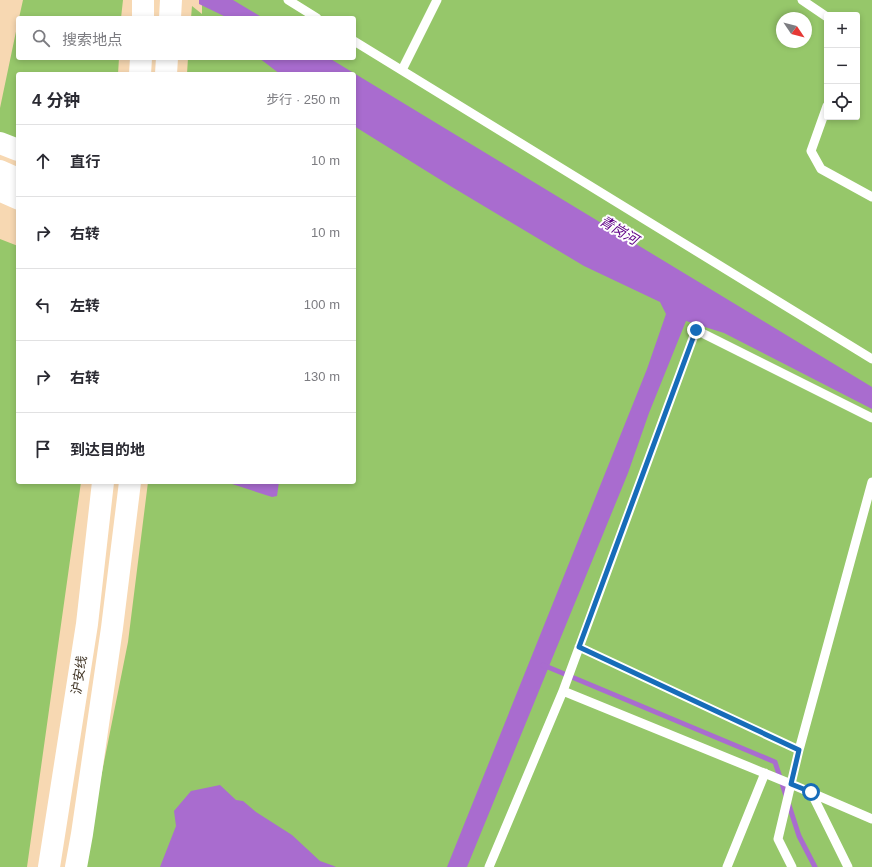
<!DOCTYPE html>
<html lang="zh">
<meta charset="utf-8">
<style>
:root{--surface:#fff;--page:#f7f7f7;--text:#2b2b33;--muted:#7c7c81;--line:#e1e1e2}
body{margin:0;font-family:Helvetica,"Noto Sans SC",sans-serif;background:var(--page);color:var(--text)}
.controls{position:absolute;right:12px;top:12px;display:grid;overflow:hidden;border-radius:4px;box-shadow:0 2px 6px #0003}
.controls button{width:36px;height:36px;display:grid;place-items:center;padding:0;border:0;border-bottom:1px solid var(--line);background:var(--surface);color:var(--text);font:20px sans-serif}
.compass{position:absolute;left:776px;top:12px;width:36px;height:36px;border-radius:50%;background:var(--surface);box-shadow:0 2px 6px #0003;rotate:125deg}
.stop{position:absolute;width:12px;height:12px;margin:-9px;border:3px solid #166cb9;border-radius:50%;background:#fff}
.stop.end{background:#166cb9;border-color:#fff;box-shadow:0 1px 4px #0008}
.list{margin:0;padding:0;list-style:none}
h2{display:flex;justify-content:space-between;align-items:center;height:52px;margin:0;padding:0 16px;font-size:17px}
h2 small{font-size:13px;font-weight:400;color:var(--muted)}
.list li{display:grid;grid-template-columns:26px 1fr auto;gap:12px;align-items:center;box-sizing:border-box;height:72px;padding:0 16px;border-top:1px solid var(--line)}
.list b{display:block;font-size:15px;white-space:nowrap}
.list em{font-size:13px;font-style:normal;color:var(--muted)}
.icon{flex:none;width:22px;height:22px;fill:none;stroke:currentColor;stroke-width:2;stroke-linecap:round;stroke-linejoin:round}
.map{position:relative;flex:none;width:872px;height:867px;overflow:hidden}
.search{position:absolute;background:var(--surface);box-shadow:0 2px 6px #0003;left:16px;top:16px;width:340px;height:44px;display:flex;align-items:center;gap:10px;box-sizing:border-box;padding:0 14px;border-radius:4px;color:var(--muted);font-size:15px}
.panel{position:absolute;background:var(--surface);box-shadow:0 2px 6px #0003;left:16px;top:72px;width:340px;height:412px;border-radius:4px}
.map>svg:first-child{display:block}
</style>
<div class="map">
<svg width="872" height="867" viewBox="0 0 872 867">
<rect width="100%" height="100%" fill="#f7d8b2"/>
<path fill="#96c76a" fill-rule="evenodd" d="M23,0H123L121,18H19Z
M202,0H872V867H83L128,642L148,482H354V74H187L188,58H354V18H191L192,6L202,14ZM827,15H857V117H827ZM782,18H806V42H782Z
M18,22V58H119L118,74H18V144L0,137V108Z
M0,239L18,246V482H81L27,867H0Z"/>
<path fill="#a96ccf" d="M199,0H233L263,18H228L199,4Z
M259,58H329L872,387V409L724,333L686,321L649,413L628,473L467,867H447L647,369L666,314L660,302L584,266L452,187L354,126V74H280Z
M226,482H279L277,496L272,497Z
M220,785L236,800L243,801L256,812L292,835L320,861L334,866L336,867H160L176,826L174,811L191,791Z"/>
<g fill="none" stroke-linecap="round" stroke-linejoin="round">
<path stroke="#a96ccf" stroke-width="5" d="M543,665L775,762L799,836L815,867"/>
<path stroke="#fff" stroke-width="9" d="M288,0L317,18
M802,0L827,17
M354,41L872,359
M402,70L437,0
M827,106L811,151L821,169L872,197
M579,647L799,750
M563,691L696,330L872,418
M811,792L848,867
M489,867L563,691L791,784L872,819
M727,867L765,773
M792,867L778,839L799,750L872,482"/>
<path stroke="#fff" stroke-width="19" d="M0,192L18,200"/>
<path stroke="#fff" stroke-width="22" d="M0,143L18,150
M0,171L18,179"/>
<path stroke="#fff" stroke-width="22" d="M143,18V0
M170,18L171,0
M140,74L141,58
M166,74L167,58
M49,867L87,624L103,482
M76,867L82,834L112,628L130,482"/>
</g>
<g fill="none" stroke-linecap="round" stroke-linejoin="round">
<path stroke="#166cb9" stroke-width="5" d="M696,330L579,647L799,750L791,784L811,792"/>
</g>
<g text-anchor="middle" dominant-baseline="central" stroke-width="4" stroke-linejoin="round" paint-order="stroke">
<g font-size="13" fill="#3f3324" stroke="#fefefe">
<text transform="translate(79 675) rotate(-81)">沪安线</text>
</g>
<g font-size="14" font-style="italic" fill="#610587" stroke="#fefefe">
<text transform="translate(619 230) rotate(31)">青岗河</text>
</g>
</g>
</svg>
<div class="controls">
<button>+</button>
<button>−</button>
<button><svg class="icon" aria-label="locate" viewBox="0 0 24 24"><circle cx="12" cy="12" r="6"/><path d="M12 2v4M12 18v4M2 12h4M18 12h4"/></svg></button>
</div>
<svg class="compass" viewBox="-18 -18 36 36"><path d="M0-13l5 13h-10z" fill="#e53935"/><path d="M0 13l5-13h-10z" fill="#7c7c81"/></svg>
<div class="stop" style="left:811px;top:792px"></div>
<div class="stop end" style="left:696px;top:330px"></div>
<div class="search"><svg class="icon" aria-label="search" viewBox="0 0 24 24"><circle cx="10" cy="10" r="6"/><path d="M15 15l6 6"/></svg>搜索地点</div>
<section class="panel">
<h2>4 分钟<small>步行 · 250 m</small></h2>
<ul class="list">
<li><svg class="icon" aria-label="ahead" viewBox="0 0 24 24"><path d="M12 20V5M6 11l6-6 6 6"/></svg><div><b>直行</b></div><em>10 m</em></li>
<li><svg class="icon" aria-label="right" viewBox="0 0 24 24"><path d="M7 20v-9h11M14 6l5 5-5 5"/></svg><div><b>右转</b></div><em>10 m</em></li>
<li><svg class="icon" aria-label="left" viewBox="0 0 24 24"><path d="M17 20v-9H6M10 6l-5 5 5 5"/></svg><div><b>左转</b></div><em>100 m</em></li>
<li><svg class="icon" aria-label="right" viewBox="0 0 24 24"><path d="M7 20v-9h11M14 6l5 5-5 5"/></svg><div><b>右转</b></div><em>130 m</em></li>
<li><svg class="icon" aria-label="arrive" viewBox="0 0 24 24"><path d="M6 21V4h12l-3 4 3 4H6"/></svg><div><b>到达目的地</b></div></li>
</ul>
</section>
</div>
